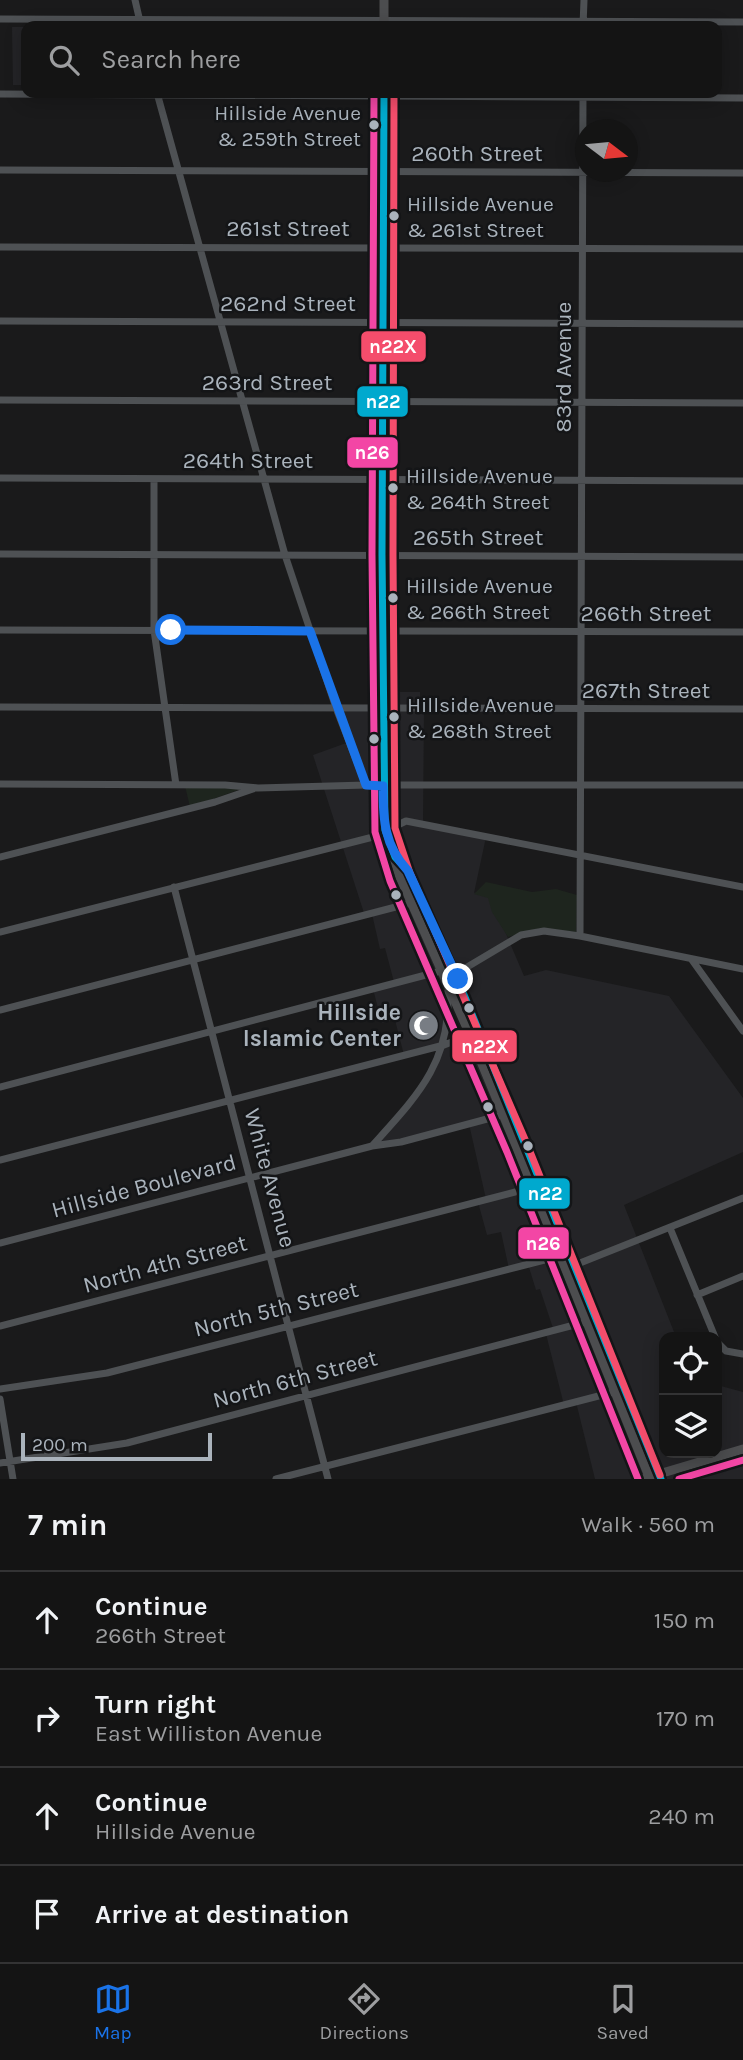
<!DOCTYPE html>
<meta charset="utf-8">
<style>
:root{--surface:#141414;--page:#1d1d1d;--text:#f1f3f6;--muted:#9d9ea0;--line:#333334;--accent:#1a73e8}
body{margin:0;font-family:Karla,sans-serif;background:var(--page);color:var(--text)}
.controls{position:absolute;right:21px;bottom:21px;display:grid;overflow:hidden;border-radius:14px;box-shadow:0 4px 18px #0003}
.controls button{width:63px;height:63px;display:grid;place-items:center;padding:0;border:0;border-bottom:2px solid var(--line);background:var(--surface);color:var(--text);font:35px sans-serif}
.compass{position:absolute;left:575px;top:119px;width:63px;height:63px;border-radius:50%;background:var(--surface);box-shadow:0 4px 18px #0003;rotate:106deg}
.scale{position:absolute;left:21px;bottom:18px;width:191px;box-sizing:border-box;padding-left:7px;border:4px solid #aab3bc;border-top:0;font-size:19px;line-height:24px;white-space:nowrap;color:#aab3bc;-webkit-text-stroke:5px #141517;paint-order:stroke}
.stop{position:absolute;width:21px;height:21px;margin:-16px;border:5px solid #1a73e8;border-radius:50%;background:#fff}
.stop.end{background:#1a73e8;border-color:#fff;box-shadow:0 2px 7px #0008}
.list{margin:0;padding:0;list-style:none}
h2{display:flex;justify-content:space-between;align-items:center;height:91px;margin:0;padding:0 28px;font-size:30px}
h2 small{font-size:23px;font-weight:400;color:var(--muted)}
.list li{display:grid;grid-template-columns:46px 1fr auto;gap:21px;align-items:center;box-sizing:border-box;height:98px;padding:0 28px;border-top:2px solid var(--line)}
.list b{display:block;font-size:26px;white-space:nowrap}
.list p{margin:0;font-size:23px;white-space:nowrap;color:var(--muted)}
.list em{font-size:23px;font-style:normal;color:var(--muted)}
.icon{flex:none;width:38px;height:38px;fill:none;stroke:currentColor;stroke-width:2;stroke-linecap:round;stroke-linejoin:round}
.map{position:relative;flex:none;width:743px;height:1479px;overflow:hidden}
.search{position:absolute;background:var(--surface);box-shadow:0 4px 18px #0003;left:21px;right:21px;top:21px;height:77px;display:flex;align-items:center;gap:18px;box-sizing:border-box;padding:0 24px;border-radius:14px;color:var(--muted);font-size:26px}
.sheet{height:483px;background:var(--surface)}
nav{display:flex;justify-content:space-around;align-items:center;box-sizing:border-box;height:98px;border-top:2px solid var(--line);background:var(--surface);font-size:19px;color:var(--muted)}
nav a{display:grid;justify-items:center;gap:4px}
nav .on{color:var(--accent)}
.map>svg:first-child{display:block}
</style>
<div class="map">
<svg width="743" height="1479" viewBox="0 0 743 1479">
<rect width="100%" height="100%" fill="#1a1a1b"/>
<path fill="#242427" d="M12,27H26V85H13Z
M383,692H420V708H424L423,824L486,837L474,893L487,889L524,976L546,970L669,996L743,1098V1152L624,1205L676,1337H664V1453H717V1385L743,1392V1479H661L408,871L396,858L448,987L444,1045L470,1035L650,1479H595L576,1402L564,1405L546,1334L554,1331L540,1289L536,1290L528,1264L509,1269L501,1232L487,1235L478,1202L486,1199L469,1124L372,1146L415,1098L443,1046L404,1055L395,1020L382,1023L373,989L394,982L385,948L380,949L372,914L365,916L313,755L349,742L336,708H382Z"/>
<path fill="#1e251e" d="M185,786L241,789L190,807Z
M486,882L532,892L556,889L577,895L576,932L541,928L508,937L492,912L488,898L474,894Z"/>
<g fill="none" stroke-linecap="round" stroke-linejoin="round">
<path stroke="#4e5154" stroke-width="7" d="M135,0L141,26
M0,19L743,22
M583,26L584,0
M157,93L285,555L336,708L366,785
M0,94L743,98
M0,170L743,173
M0,247L743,249
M0,321L743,324
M0,400L743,403
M0,478L743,481
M154,479V630L176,785
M0,554L743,557
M0,630L743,632
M0,707L743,709
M0,784L225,785L258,788L366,785H743
M0,857L215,802L253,789
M174,887L328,1479
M0,932L373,837L406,821L743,887
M580,936L583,93
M692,960L743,1031
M452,976L521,935L544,931L580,936L743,969
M0,1010L411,903
M0,1087L441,971
M372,1146C417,1096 451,1063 448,991
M0,1160L444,1045L470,1035
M670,1228L715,1337
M0,1243L372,1146L401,1142L502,1115
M575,1265L743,1198
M697,1295L743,1276
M0,1326L538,1186
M717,1342L726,1351L743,1354
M0,1389L107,1373L560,1256
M0,1399L13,1479
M0,1463L127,1443L597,1319
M276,1479L614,1392"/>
<path stroke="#4c4d4f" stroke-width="9" d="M384,26V0
M384,93L382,555L385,830L400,877L470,1035L517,1148L650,1479
M396,857L408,871L465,997L661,1479
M642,1479L743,1449"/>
<defs>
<path id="bus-1" d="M384,93L382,555L385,830L395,857L408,871L465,997L661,1479"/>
<path id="bus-2" d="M374,93L372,555L375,832L390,881L507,1152L638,1479
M679,1479L743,1460"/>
<path id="bus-3" d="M394,93L393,555L395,828L410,873L527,1144L660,1475"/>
</defs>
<use href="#bus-1" stroke="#141517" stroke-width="12"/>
<use href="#bus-2" stroke="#141517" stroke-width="12"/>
<use href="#bus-3" stroke="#141517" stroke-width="12"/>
<use href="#bus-1" stroke="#00a9ce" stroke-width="7"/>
<use href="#bus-2" stroke="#f346a5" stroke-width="7"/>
<use href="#bus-3" stroke="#f44d6c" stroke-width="7"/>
</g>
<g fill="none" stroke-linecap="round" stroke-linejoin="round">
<path stroke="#1a73e8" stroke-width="9" d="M171,630L310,631L366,785L383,786C383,820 384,845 408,871L458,979"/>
</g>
<defs>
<symbol id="mosque-disc" viewBox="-11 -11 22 22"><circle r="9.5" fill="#787d84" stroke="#141517"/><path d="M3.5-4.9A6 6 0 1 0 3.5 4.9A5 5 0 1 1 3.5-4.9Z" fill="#fff"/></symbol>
</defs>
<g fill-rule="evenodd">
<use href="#mosque-disc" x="406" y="1008" width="35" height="35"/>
</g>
<g fill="#aab3bc" stroke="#141517" stroke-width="2.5">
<circle cx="374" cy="125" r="6"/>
<circle cx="394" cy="216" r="6"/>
<circle cx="393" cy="488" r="6"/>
<circle cx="393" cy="598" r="6"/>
<circle cx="394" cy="717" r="6"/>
<circle cx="374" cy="739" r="6"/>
<circle cx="396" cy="895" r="6"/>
<circle cx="469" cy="1008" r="6"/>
<circle cx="488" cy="1107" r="6"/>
<circle cx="528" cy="1146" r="6"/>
</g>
<g text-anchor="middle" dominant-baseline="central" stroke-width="5" stroke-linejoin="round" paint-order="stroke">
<g font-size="21" fill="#aab3bc" stroke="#141517" text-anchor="start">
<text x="361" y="113" text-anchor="end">Hillside Avenue<tspan x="361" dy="26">&amp; 259th Street</tspan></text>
<text x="407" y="204">Hillside Avenue<tspan x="407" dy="26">&amp; 261st Street</tspan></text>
<text x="406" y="476">Hillside Avenue<tspan x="406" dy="26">&amp; 264th Street</tspan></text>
<text x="406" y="586">Hillside Avenue<tspan x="406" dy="26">&amp; 266th Street</tspan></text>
<text x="407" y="705">Hillside Avenue<tspan x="407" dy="26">&amp; 268th Street</tspan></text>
</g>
<g font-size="23" fill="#aab3bc" stroke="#141517">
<text x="477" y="153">260th Street</text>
<text x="288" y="228">261st Street</text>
<text x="288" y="303">262nd Street</text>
<text transform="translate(563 367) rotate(-90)">83rd Avenue</text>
<text x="267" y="382">263rd Street</text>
<text x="248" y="460">264th Street</text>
<text x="478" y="537">265th Street</text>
<text x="646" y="613">266th Street</text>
<text x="646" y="690">267th Street</text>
<text transform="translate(270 1178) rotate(75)">White Avenue</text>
<text transform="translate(144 1186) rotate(-15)">Hillside Boulevard</text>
<text transform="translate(165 1264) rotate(-15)">North 4th Street</text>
<text transform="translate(276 1309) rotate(-14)">North 5th Street</text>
<text transform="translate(295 1379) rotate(-15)">North 6th Street</text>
</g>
<g font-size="23" font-weight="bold" fill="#aab3bc" stroke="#141517" text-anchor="end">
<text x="401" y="1012">Hillside<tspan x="401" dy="26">Islamic Center</tspan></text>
</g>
</g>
<g stroke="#141517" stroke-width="2.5">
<rect x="360" y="330" width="67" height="33" rx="7" fill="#f44d6c"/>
<rect x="356" y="385" width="53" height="33" rx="7" fill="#00a9ce"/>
<rect x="346" y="436" width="53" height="33" rx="7" fill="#f346a5"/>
<rect x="451" y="1029" width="67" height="34" rx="7" fill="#f44d6c"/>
<rect x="518" y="1177" width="53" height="33" rx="7" fill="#00a9ce"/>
<rect x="517" y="1226" width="53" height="34" rx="7" fill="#f346a5"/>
</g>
<g font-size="19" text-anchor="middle" font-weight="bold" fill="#fff">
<text x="393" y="353">n22X</text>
<text x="383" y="408">n22</text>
<text x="372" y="459">n26</text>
<text x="485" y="1053">n22X</text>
<text x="545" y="1200">n22</text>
<text x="543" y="1250">n26</text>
</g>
</svg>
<div class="controls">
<button><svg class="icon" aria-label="locate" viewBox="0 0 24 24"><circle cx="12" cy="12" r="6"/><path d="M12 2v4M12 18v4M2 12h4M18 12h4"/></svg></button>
<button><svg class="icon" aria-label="layers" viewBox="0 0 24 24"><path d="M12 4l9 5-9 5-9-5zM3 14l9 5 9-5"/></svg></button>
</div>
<svg class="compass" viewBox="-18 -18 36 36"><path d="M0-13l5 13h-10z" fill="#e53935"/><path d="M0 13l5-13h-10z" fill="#9d9ea0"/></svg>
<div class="scale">200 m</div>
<div class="stop" style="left:171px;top:630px"></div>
<div class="stop end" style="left:458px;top:979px"></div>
<div class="search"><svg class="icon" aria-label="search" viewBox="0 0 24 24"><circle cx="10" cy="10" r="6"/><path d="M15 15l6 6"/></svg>Search here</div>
</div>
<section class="sheet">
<h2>7 min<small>Walk · 560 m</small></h2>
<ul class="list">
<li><svg class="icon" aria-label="ahead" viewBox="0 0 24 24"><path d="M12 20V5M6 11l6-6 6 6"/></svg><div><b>Continue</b><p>266th Street</p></div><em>150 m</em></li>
<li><svg class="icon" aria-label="right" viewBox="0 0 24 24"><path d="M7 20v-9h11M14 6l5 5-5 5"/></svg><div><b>Turn right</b><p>East Williston Avenue</p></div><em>170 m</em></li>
<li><svg class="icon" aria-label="ahead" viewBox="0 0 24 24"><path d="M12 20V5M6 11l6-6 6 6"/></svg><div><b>Continue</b><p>Hillside Avenue</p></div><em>240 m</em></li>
<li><svg class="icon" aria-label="arrive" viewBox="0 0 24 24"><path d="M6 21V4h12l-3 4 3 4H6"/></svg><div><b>Arrive at destination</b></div></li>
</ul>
</section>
<nav>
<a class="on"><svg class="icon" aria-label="map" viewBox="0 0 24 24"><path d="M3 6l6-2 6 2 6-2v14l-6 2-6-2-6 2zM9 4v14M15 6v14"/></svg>Map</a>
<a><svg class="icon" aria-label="directions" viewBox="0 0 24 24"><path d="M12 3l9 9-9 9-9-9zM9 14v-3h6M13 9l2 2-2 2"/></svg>Directions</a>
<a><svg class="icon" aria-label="saved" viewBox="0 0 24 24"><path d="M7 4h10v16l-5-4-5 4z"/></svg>Saved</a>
</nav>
